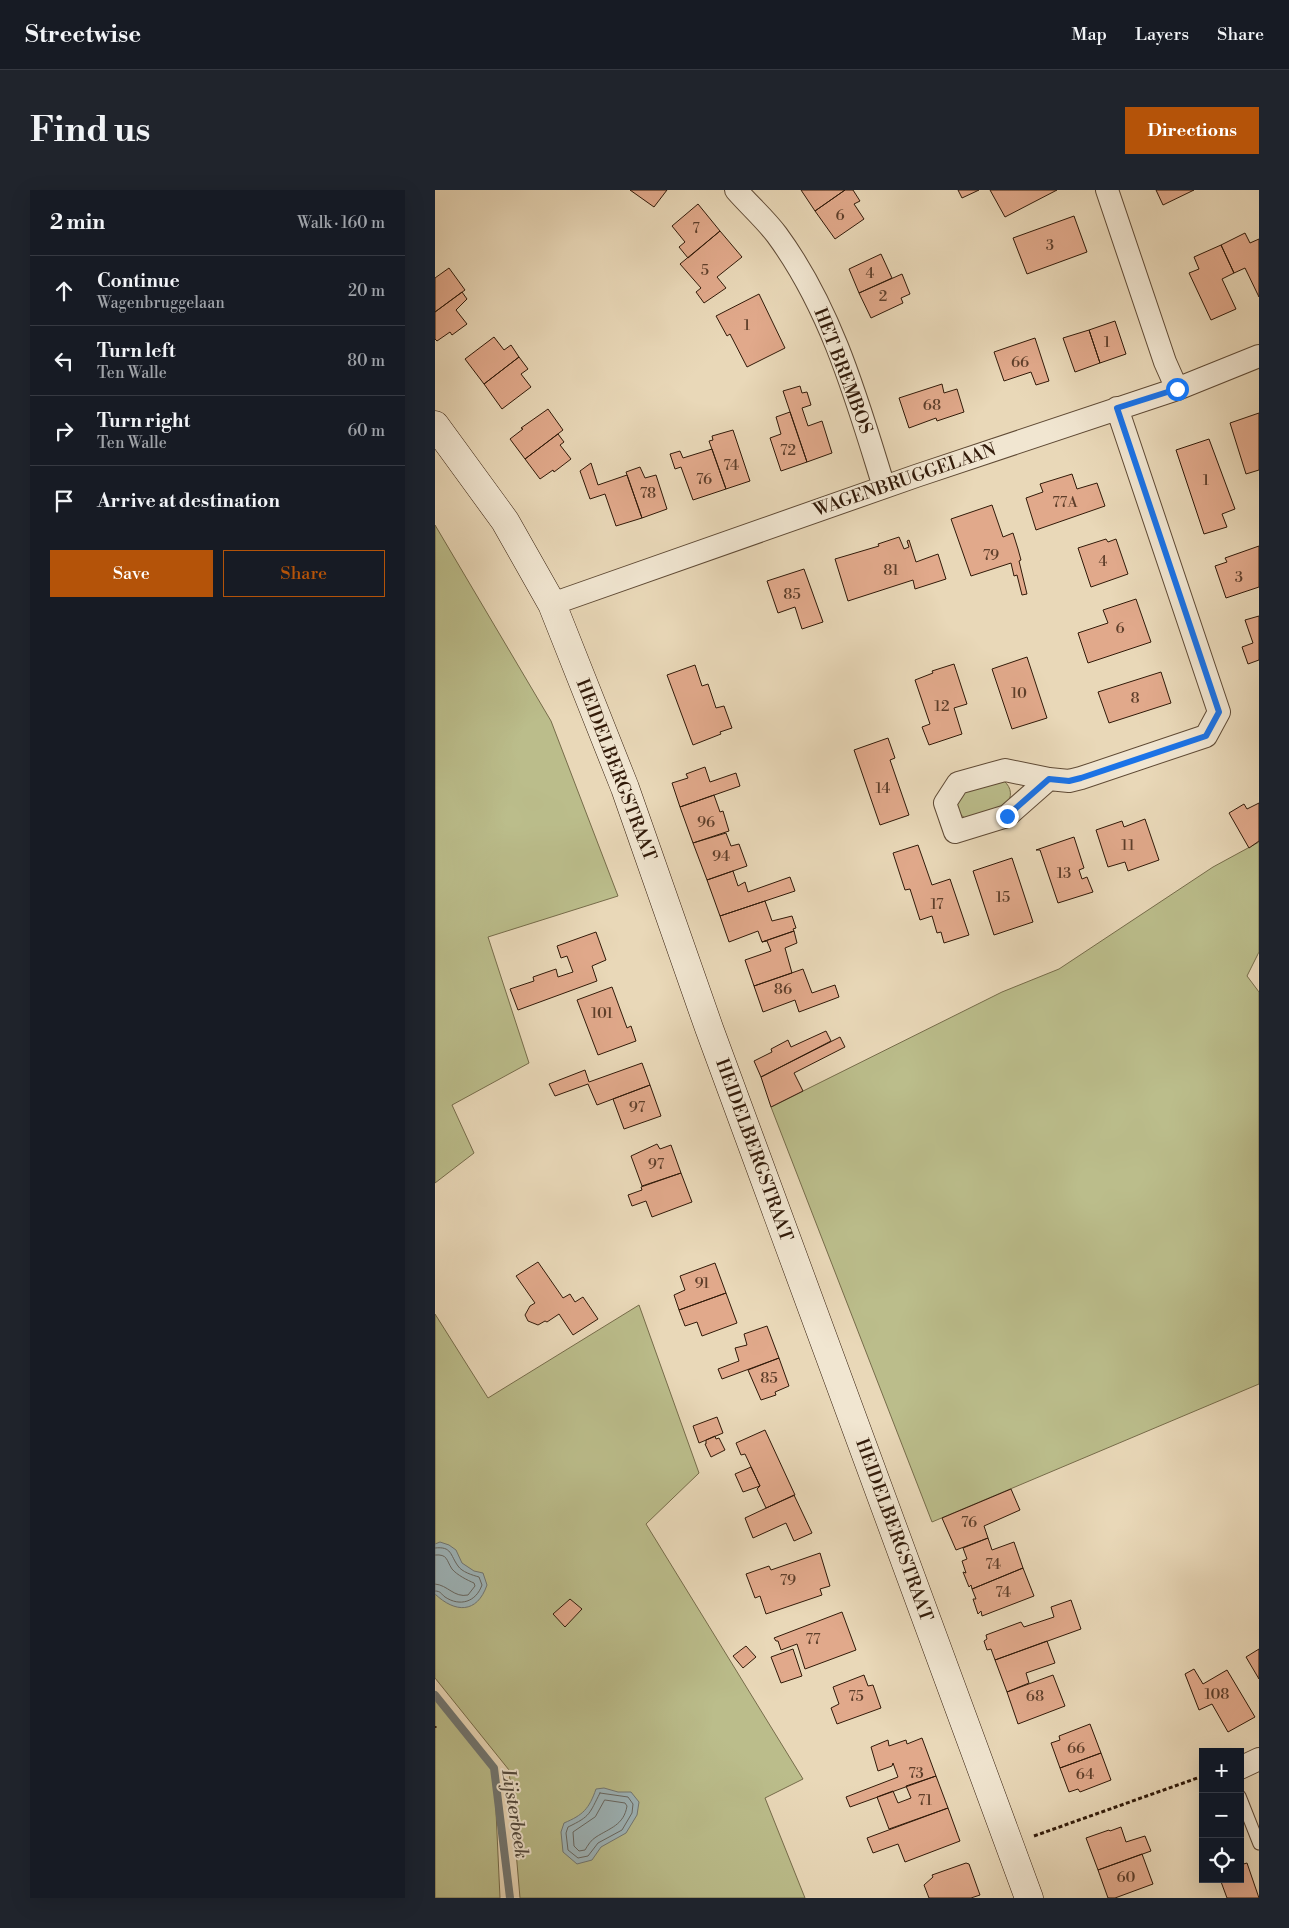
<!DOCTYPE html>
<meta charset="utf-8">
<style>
:root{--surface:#171b24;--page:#20242c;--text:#f1f3f6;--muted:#9ea1a6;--line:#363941;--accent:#b45309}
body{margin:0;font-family:"Libre Bodoni",serif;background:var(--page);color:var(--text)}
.controls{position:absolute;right:15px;bottom:15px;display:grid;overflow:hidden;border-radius:0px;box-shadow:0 5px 20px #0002}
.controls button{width:45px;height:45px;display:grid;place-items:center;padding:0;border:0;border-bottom:1px solid var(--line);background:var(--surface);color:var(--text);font:25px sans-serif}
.stop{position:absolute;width:15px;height:15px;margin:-11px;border:4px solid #1a73e8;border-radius:50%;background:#fff}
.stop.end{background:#1a73e8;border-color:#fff;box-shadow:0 1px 5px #0008}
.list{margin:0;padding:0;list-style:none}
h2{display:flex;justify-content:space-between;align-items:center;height:65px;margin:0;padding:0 20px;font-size:21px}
h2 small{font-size:16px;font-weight:400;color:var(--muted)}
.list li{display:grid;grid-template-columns:32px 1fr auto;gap:15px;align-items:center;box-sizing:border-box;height:70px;padding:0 20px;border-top:1px solid var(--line)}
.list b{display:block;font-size:19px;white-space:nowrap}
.list p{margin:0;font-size:16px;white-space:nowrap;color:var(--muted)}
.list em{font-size:16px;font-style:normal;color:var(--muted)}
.actions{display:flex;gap:10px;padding:15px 20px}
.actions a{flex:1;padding:11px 0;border:1px solid var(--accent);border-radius:0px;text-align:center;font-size:18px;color:var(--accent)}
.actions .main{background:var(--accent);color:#fff}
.icon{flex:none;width:28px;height:28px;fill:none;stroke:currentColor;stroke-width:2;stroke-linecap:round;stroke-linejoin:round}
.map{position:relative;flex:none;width:824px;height:1708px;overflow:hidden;border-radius:0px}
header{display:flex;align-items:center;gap:30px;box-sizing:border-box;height:70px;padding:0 25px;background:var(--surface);border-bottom:1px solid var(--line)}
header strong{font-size:24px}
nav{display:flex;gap:28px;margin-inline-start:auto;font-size:18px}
.intro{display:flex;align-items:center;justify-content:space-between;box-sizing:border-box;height:120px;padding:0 30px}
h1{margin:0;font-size:35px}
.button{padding:12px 22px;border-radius:0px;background:var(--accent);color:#fff;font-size:18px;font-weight:700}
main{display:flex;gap:30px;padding:0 30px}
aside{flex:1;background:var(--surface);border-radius:0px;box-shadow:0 5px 20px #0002}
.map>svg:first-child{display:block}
</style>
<header>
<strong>Streetwise</strong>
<nav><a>Map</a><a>Layers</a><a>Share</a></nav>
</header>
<div class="intro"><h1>Find us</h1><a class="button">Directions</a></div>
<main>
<aside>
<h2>2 min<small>Walk · 160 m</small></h2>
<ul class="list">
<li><svg class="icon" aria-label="ahead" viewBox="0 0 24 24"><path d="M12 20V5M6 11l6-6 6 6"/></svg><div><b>Continue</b><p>Wagenbruggelaan</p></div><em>20 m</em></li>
<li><svg class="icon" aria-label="left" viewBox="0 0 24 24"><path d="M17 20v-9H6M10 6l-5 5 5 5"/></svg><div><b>Turn left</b><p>Ten Walle</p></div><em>80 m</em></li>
<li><svg class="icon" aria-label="right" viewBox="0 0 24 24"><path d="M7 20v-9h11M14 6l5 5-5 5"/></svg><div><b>Turn right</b><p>Ten Walle</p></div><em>60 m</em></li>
<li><svg class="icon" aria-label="arrive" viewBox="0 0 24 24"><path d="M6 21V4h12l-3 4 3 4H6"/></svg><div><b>Arrive at destination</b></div></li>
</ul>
<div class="actions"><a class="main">Save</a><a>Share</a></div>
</aside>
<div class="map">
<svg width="824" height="1708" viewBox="0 0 824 1708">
<rect width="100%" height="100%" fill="#e9d8b8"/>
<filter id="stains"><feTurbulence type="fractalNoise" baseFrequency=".004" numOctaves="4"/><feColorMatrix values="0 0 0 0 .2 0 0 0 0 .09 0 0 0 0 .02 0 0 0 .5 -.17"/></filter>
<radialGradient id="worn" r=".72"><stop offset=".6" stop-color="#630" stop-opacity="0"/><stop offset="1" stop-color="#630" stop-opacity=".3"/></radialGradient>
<path fill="#bbbd8b" stroke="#766c4a" d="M0,335L116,531L183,706L53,747L94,873L17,915L39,963L0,993Z
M569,591C577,598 577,606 572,615L530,628L526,625L522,616L526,603Z
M824,652V762L812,786L824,802V1194L497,1332L336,917L567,802L624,779L778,677Z
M204,1115L264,1283L211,1334L368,1589L330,1608L370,1708H85L74,1580L0,1488V1124L53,1208Z
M0,1505L59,1578L65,1708H0Z"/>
<path fill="#9eb6bb" stroke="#727874" d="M5,1352L14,1355L21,1360L27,1373L39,1381L48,1383L52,1395C42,1424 20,1423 0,1404V1354Z
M169,1598L183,1602H196L204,1612L202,1625L191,1643L166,1657L157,1670L142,1674L128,1662L126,1642L129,1633C148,1625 154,1619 161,1599Z"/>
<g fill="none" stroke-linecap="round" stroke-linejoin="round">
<path stroke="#686862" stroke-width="1" d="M0,1358C17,1356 15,1365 23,1376C27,1382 37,1385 44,1387L47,1395C41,1412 25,1417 10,1407C6,1404 6,1401 0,1401
M0,1365C13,1364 11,1370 17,1379C22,1385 32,1390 39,1393L40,1396L33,1405C19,1408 13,1395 0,1394
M165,1603L193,1607L198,1614L197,1623L187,1640L163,1653L153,1666L143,1668L133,1660L131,1643L133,1637C156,1626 154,1624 165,1603Z
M170,1610L190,1613L192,1616C189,1635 175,1638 161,1647C156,1650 153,1655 150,1660L144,1661L139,1656L138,1642L160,1627Z"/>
<path stroke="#727874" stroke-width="8" d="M0,1505L59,1578L75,1708"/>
</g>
<path fill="#e1a98b" stroke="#311a09" d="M195,0H232L219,17Z
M366,0H410L380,21Z
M410,0H418L425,11L419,14L429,29L400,49L380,21Z
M523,0H544L527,8Z
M555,0H622L570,27Z
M721,0H759L728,15Z
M263,14L285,41L253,68L244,57L250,52L237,36Z
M639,26L652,62L592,84L578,48Z
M285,41L307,67L282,87L291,98L269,113L261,102L266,98L245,74Z
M810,43L815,53L824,49V107L810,78L799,83L786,55Z
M786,55L799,83L787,89L801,119L776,130L754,83L764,79L759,67Z
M446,64L457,88L424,103L414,79Z
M14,78L30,100L0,122V88Z
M467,84L475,104L466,108L468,113L436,128L424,103Z
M27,102L32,109L21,120L32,134L17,145L15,142L2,151L0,149V122Z
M324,104L350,158L312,177L295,144L292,146L281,126Z
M680,131L691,164L665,173L654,140Z
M654,140L665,173L640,182L628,148Z
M59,147L69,160L76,155L84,167L49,194L30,169Z
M600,148L614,191L601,195L596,182L569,191L559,162Z
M84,167L93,179L86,184L96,197L67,219L49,194Z
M507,194L509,203L522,199L529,222L502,231L501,228L474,238L464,208Z
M365,196L367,203L372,202L376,215L367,218L373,236L387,231L397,263L372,272L348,201Z
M113,219L128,240L90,269L75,249L88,239L86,238Z
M355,222L372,272L346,281L335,248L346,244L341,227Z
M824,223V280L811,284L795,233Z
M298,240L315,291L291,299L274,251L278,250L277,246Z
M123,244L129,252L125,255L136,269L119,282L118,280L105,289L90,269Z
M774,249L800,319L787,324L792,337L769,344L741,260Z
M277,259L291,299L258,310L246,277L240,279L235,264L245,261L248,268Z
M156,273L163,295L192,285L207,328L181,336L170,304L155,309L145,281Z
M205,277L210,288L221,285L232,319L207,328L191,282Z
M637,284L642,299L662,293L670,316L601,340L591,308L608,302L605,294Z
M557,315L568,347L578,343L583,359L586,370L584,371L592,404L587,405L582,385L579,386L576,373L536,386L516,329Z
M464,347L469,359L474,357L472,351L474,350L481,372L503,364L511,389L480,399L478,390L413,411L400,369L444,356L443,354Z
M671,349L673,352L681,349L693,384L656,397L643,358Z
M824,356V397L791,408L780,376L792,372L790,368Z
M369,379L388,432L367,439L360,417L343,423L332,391Z
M701,409L716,452L653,473L643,443L673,433L668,420Z
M824,426V470L813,474L807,457L818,453L810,430Z
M592,467L612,528L577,539L557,479Z
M519,474L532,514L519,518L527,544L494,555L487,537L495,534L480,490L498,483L497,481Z
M260,475L267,496L273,494L281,518L289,516L297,538L285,542L286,544L258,555L232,485Z
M726,482L736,513L674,533L663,502Z
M453,548L460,568L455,570L474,625L445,635L419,560Z
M270,577L275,592L301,583L305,596L245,617L237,593L253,588L251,584Z
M279,605L285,622L288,621L294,641L258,653L245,617Z
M824,613V651L814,658L794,623L809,614L812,619Z
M710,629L724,670L693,681L690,672L673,677L661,640L687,631L689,637Z
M291,643L296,656L304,654L312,676L272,690L258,653Z
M639,647L649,678L644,680L647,689L652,687L658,702L623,713L605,660H601Z
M483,655L497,695L515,689L534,745L509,753L506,742L502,743L497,726L485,730L475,699L470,700L458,663Z
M577,668L598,732L559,745L538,681Z
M298,681L303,696L310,692L313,702L355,687L360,701L285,726L272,690Z
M330,711L337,731L357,726L361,738L358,739L359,741L327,752L323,741L294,752L285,726Z
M359,741L362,753L350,758L357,783L319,796L310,770L336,761L332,751L327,752Z
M161,742L171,770L157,776L162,791L83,820L75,799L99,791L98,787L121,779L123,787L138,782L132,766L126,768L122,756Z
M368,779L377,803L400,795L404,807L364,822L360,810L328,822L319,796Z
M177,797L192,838L196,836L201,851L163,865L142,810Z
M391,841L396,851L326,887L319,871L337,862L336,859L353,850L356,857Z
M405,847L410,857L359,883L368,901L336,917L326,887Z
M207,873L215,895L162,915L153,894L120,906L114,894L150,880L154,892Z
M215,895L226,926L189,939L178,909Z
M222,954L225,959L236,955L246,983L207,996L196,966Z
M246,983L257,1012L217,1027L211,1011L197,1016L193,1005L207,1000L206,997Z
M103,1072L128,1108L135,1104L140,1112L148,1107L163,1129L138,1145L124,1124L112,1132L110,1131L103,1135L93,1131L90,1125L95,1116L100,1113L81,1086Z
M280,1073L291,1103L244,1120L239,1105L250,1100L245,1086Z
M291,1103L302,1133L267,1146L262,1132L250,1136L244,1120Z
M332,1136L344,1168L287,1189L283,1179L304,1171L300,1158L312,1155L309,1144Z
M344,1168L354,1196L340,1202L341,1205L326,1210L313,1180Z
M282,1227L288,1243L264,1253L258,1236Z
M330,1240L360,1305L331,1318L322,1299L325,1296L310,1264L306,1265L301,1253Z
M280,1246L281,1249L284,1248L290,1260L276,1267L270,1254H271V1250Z
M316,1277L325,1296L308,1302L300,1284Z
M576,1299L585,1320L549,1336L553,1348L521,1360L507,1328Z
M359,1305L377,1343L359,1351L351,1333L318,1348L310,1328Z
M553,1348L557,1360L579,1352L588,1378L537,1399L536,1395L534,1397L528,1382L531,1383L527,1371L532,1369L528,1358Z
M385,1363L395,1396L385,1399L387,1405L331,1424L325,1406L320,1408L311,1384L334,1376L336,1380Z
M588,1378L599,1406L547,1426L546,1421L543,1424L538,1409H541L537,1399Z
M135,1409L147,1419L130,1437L118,1424Z
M636,1410L646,1439L560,1470L556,1459L552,1460L549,1451L552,1449L551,1445L586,1432L589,1437L619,1427L616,1417Z
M407,1422L421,1460L370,1479L362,1454L346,1460L343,1451H341L339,1448Z
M612,1451L620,1473L591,1483L594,1493L572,1502L560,1470Z
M311,1456L321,1467L308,1478L298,1466Z
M358,1459L367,1486L346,1493L336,1467Z
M824,1459V1489L811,1467Z
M759,1479L768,1494L792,1480L820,1527L793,1542L777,1514L764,1520L750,1484Z
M429,1485L433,1496L438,1495L446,1518L402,1534L396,1518L404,1514L398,1497Z
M618,1485L630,1516L583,1534L572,1502Z
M655,1534L666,1563L625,1578L616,1553L625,1550L624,1546Z
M487,1548L501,1586L415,1617L411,1607L463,1587L458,1573L457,1576L443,1581L436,1557L453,1550L454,1556L471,1550L472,1554Z
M666,1563L676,1590L645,1602L643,1599L634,1602L625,1578Z
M501,1586L513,1618L454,1639L442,1607L458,1601L463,1613L476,1608L471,1596Z
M513,1618L525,1651L470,1672L463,1654L438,1663L432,1648Z
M686,1637L691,1652L710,1646L716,1661L663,1680L651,1648L674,1640L675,1641Z
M707,1664L718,1694L680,1708H673L663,1680Z
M531,1673L534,1674L545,1705L536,1708H494L489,1695L498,1687L497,1685Z
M812,1673L824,1708H792L785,1689H805V1675Z"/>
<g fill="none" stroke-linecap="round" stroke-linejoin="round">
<defs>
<path id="lane" d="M805,1606L824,1654"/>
<path id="street" d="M301,0C314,15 330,29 342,45C397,120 422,210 449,297
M672,0L730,172L742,199
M117,414L481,286L742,199L824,166
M614,589L572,626L520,642L510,613L523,593L570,580L614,589L634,591L646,588L771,546L784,522L682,218
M805,1578L824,1569"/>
<path id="secondary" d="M0,235L70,331L117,414L190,598L274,838L594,1708"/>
</defs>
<use href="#lane" stroke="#5f4a35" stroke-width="13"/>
<use href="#street" stroke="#5f4a35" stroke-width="24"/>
<use href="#secondary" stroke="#311a09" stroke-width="29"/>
<path stroke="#311a09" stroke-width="3" stroke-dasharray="4 2.5" stroke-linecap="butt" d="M0,1536V1538
M599,1646L768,1586"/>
<use href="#lane" stroke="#f1e6d1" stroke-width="11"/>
<use href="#street" stroke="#f1e6d1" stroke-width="22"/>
<use href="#secondary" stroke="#f1e6d1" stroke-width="28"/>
</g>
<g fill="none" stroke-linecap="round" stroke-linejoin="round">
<path stroke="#1a73e8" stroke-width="6" d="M572,626L614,589L634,591L646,588L771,546L784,522L682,218L742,199"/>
</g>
<g text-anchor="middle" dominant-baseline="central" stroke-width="4" stroke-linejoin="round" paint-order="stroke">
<g font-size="15" fill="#5d3e2a">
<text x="405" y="25">6</text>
<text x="261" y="38">7</text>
<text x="615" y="55">3</text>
<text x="270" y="80">5</text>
<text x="435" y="83">4</text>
<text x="448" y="106">2</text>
<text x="312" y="135">1</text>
<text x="672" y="152">1</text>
<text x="585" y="172">66</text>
<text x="497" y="215">68</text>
<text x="353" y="260">72</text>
<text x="296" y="275">74</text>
<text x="269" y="289">76</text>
<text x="771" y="290">1</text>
<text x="213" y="303">78</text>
<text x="630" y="312">77A</text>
<text x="556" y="365">79</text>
<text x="668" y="371">4</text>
<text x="456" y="380">81</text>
<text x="804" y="387">3</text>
<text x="357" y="404">85</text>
<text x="685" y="438">6</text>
<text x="584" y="503">10</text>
<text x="700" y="508">8</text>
<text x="507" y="516">12</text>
<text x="448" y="598">14</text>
<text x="271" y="632">96</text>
<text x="693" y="655">11</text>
<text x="286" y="666">94</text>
<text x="629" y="683">13</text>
<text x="568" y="707">15</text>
<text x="502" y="714">17</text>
<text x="348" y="799">86</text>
<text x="167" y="823">101</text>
<text x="202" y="917">97</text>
<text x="221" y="974">97</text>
<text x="267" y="1093">91</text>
<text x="334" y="1188">85</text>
<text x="534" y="1332">76</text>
<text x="558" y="1374">74</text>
<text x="353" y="1390">79</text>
<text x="568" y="1402">74</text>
<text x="378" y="1449">77</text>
<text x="782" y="1504">108</text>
<text x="421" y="1506">75</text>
<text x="600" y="1506">68</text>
<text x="641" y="1558">66</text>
<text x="481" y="1583">73</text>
<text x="650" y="1584">64</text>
<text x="490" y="1610">71</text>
<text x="691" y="1687">60</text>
</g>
<g font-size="18" fill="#311a09" stroke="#f1e6d1">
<text transform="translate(408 181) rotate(69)">HET BREMBOS</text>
<text transform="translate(470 290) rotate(-19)">WAGENBRUGGELAAN</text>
<text transform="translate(181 580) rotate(69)">HEIDELBERGSTRAAT</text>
<text transform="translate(319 960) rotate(70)">HEIDELBERGSTRAAT</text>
<text transform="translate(459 1340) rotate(70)">HEIDELBERGSTRAAT</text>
</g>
<g font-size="19" font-style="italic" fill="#52493e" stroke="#f1e6d1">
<text transform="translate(80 1624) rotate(81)">Lijsterbeek</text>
</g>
</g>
<rect width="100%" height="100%" filter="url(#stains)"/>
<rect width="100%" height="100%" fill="url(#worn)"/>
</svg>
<div class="controls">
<button>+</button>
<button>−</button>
<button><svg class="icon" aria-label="locate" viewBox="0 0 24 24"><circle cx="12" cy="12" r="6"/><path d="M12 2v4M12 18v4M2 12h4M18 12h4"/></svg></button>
</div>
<div class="stop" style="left:742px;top:199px"></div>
<div class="stop end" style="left:572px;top:626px"></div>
</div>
</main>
